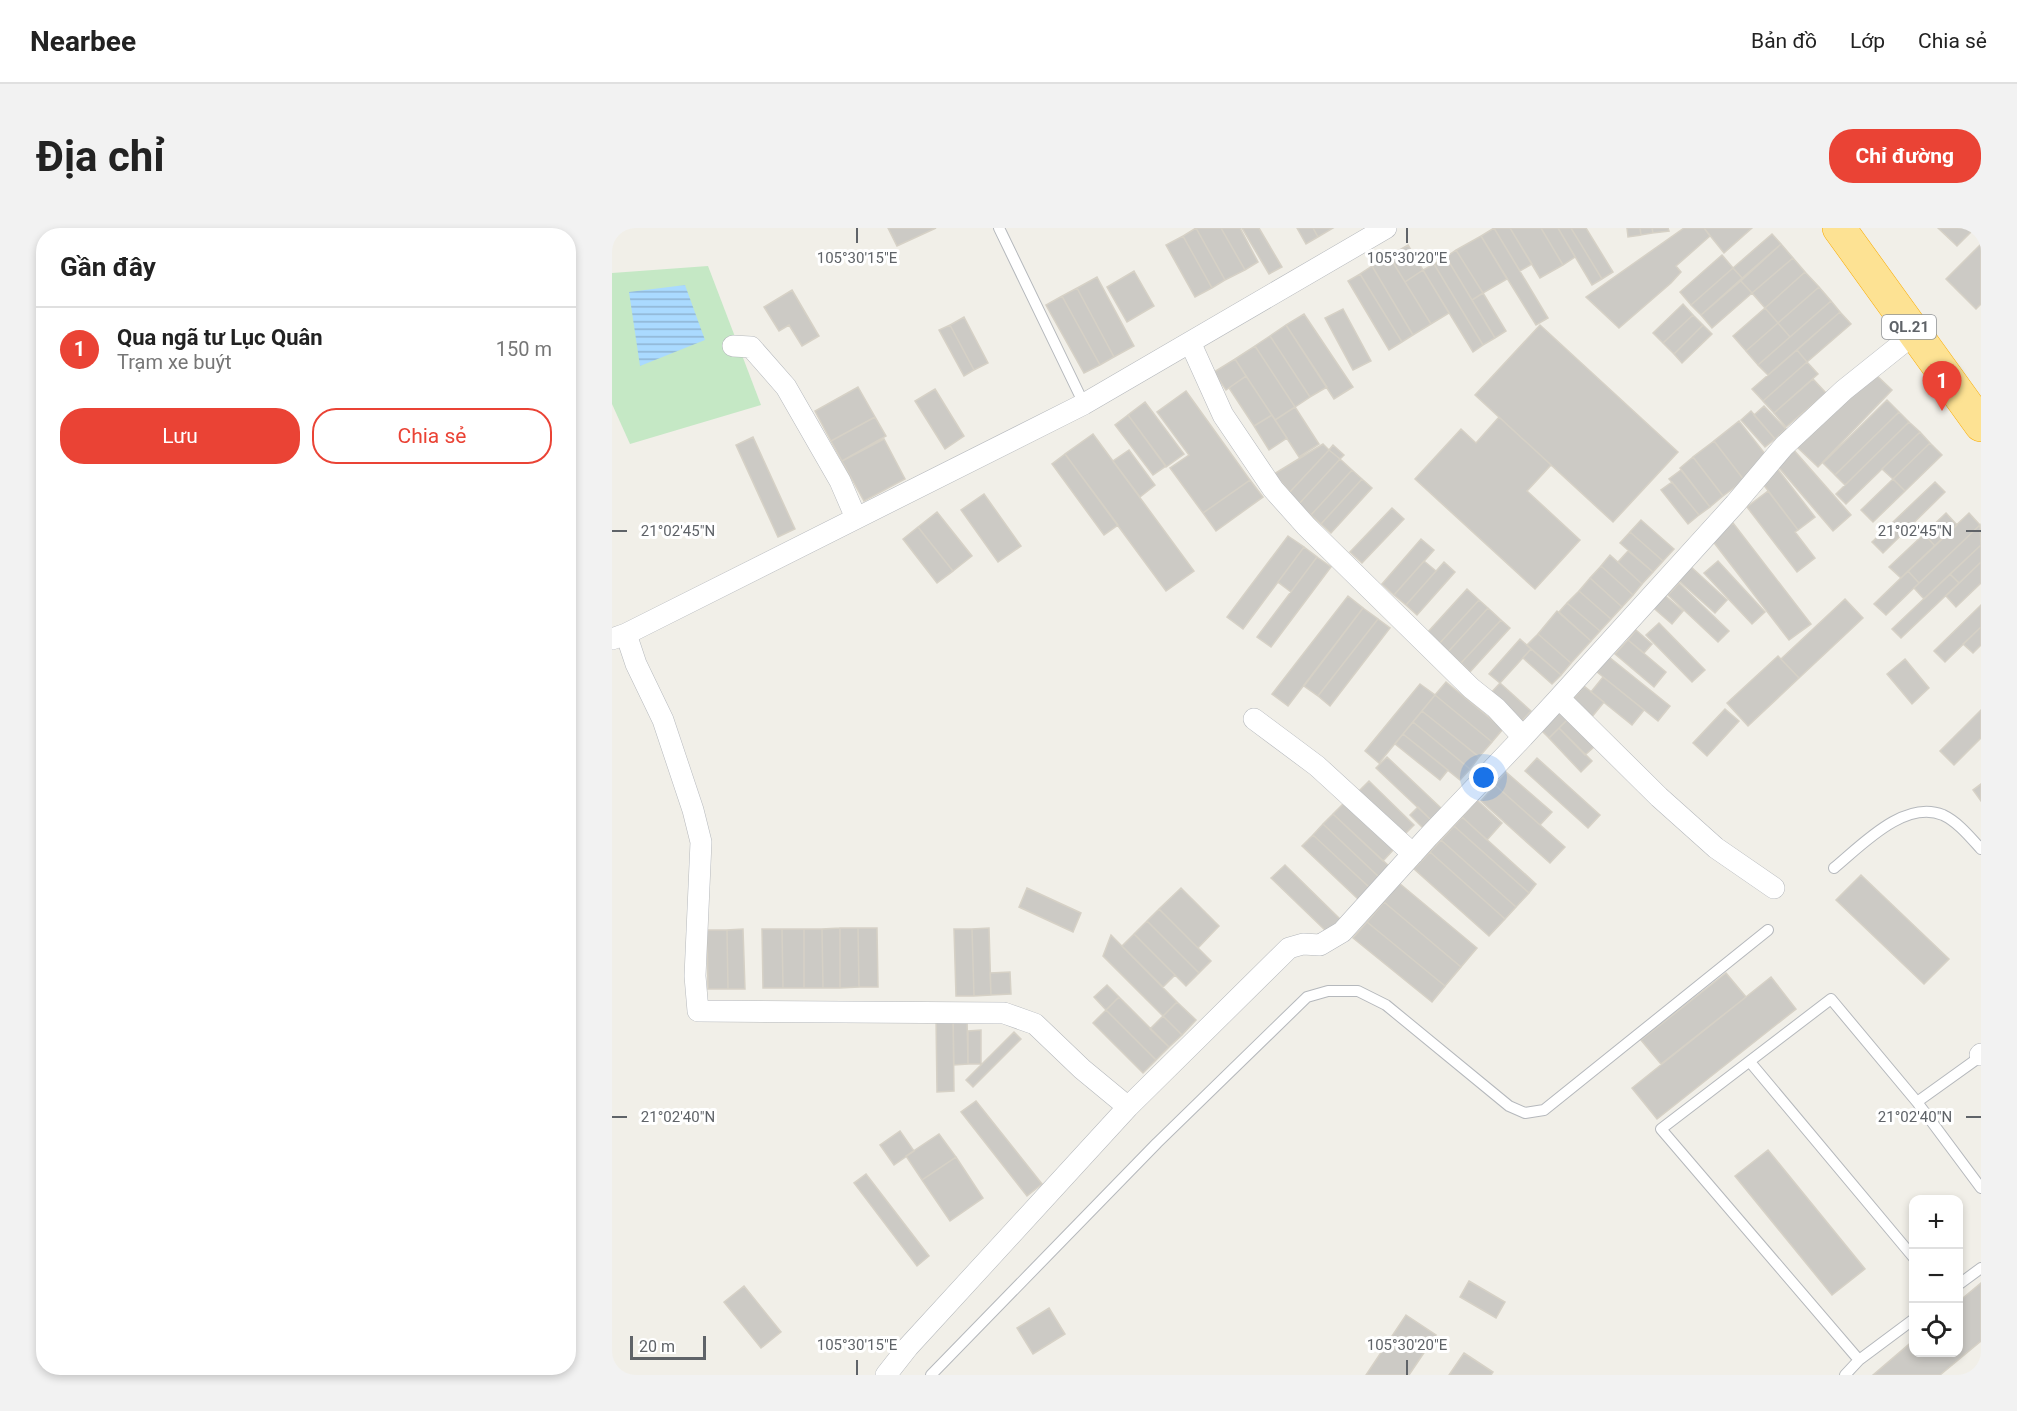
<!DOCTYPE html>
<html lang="vi">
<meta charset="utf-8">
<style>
:root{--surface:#fff;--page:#f2f2f2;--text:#222;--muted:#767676;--line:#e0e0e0;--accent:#ea4335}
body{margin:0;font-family:Roboto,sans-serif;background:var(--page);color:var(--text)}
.controls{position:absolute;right:18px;bottom:18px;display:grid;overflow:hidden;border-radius:12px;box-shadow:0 3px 9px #0003}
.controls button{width:54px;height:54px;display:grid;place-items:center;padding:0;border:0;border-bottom:2px solid var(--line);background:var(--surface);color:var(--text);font:30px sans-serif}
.scale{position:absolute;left:18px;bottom:15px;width:76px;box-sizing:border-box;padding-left:6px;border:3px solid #5f6368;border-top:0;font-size:16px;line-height:21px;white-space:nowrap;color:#5f6368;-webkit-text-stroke:4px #fff;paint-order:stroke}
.you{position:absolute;left:872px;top:550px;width:21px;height:21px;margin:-15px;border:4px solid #fff;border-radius:50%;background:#1a73e8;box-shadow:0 0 0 9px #1a73e833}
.badge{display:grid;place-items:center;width:39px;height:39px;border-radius:50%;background:var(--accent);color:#fff;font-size:20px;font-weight:700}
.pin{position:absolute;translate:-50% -50px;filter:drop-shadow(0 2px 3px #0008)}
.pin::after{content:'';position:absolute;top:32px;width:21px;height:18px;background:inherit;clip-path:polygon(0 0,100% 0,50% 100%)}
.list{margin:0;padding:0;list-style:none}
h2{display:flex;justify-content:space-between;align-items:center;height:78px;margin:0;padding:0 24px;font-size:26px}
h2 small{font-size:20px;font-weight:400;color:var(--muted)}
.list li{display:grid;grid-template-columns:39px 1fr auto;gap:18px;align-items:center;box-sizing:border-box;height:84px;padding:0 24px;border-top:2px solid var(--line)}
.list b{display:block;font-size:22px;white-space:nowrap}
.list p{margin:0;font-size:20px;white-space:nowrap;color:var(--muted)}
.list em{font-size:20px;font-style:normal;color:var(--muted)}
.actions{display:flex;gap:12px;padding:18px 24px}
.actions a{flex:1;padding:14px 0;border:2px solid var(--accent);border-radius:24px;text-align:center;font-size:21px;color:var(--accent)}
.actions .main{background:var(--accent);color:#fff}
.icon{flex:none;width:33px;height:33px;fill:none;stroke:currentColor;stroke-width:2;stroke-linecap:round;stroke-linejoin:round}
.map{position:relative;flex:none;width:1369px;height:1147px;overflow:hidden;border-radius:24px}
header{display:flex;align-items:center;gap:36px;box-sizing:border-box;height:84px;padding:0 30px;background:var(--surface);border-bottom:2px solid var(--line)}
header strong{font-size:28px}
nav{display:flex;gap:33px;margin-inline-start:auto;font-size:21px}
.intro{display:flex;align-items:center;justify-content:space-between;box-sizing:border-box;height:144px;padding:0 36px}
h1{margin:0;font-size:42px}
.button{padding:15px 27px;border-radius:24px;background:var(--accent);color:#fff;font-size:21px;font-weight:700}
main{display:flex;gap:36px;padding:0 36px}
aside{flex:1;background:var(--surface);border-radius:24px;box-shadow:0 3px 9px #0003}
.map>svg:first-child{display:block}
</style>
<header>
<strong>Nearbee</strong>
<nav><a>Bản đồ</a><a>Lớp</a><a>Chia sẻ</a></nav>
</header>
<div class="intro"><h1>Địa chỉ</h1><a class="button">Chỉ đường</a></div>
<main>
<aside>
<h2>Gần đây<small></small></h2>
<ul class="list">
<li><span class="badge">1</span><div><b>Qua ngã tư Lục Quân</b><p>Trạm xe buýt</p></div><em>150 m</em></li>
</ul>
<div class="actions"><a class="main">Lưu</a><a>Chia sẻ</a></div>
</aside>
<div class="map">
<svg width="1369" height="1147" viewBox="0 0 1369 1147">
<defs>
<pattern id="water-rules" width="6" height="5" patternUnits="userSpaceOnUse" patternTransform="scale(1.5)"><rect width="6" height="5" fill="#aadaff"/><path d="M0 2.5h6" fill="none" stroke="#8eb4d2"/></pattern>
</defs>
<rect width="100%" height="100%" fill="#f1efe8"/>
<path fill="#c5e8c5" d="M96,38L149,177L18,216L0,176V45Z"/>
<path fill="url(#water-rules)" d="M73,57L93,112L28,138L17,64Z"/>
<path fill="#cccac5" stroke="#d6d1c6" stroke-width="1.5" d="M276,0H324L285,18Z
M584,0H609L633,42L613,52Z
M584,0L613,52L600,60L571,8Z
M609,0H628L646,34L633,42Z
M630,0H647L670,39L657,46Z
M685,0H701L706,9L694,16Z
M701,0H721L706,9Z
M882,0L936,90L924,97L869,8Z
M882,0H898L920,36L908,43Z
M898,0H929L951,37L928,50Z
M929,0H946L963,29L951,37Z
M946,0H959L990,51L980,57Z
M959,0H974L1001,44L990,51Z
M1015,0H1028L1029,7L1016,9Z
M1028,0H1040L1041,5L1029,7Z
M1040,0H1056L1057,3L1041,5Z
M1072,0H1092L1098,8L1064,38L1069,44L1059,55L1007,100L974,69Z
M1092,0H1140L1112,25Z
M1326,0H1363L1345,18Z
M1160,6L1169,16L1131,51L1121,40Z
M571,8L600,60L583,69L554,17Z
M869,8L895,51L871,65L844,22Z
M1169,16L1181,30L1140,65L1128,52Z
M1369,16V76L1364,81L1334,51Z
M796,17L811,42L793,54L777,28Z
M844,22L871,65L860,72L834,29Z
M1110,27L1121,40L1079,77L1068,64Z
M777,28L819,96L801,107L760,38Z
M834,29L883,110L871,117L822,36Z
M1181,30L1193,44L1153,80L1140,65Z
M822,36L871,117L861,124L811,42Z
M760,38L801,107L790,114L748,46Z
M1121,40L1131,51L1089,87L1079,77Z
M811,42L837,85L819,96L793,54Z
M522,43L542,78L515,94L495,59Z
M1193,44L1207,59L1166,95L1153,80Z
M748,46L790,114L777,122L736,53Z
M485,49L522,118L502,129L465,60Z
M1128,52L1140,65L1100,100L1089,87Z
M1207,59L1219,73L1178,109L1166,95Z
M465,60L502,129L488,137L450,68Z
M180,62L207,108L190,118L177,97L167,103L152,79Z
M871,65L894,103L883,110L860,72Z
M450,68L488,137L472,145L434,77Z
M1219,73L1228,84L1156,147L1146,137Z
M1071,76L1081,87L1051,115L1041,105Z
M1153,80L1166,95L1134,123L1121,108Z
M731,81L759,133L741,142L713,90Z
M1228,84L1239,96L1195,134L1185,122Z
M692,86L741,159L722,171L674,97Z
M1081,87L1091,97L1062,126L1051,115Z
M352,89L376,135L362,142L338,97Z
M1166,95L1178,109L1146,137L1134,123Z
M338,97L362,142L352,148L327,102Z
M674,97L715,159L698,169L658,108Z
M928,97L1066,224L1001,294L863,167Z
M1091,97L1100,106L1070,135L1062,126Z
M658,108L698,169L683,179L643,118Z
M643,118L683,179L663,192L623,131Z
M1185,122L1195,134L1151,173L1140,161Z
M623,131L634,148L614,162L602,144Z
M1195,134L1206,146L1162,185L1151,173Z
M1260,143L1280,162L1206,239L1185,219Z
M634,148L660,187L642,198L617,160Z
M1201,151L1214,165L1174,199L1162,185Z
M246,159L263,189L219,213L203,183Z
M323,161L352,208L333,221L303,173Z
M574,163L638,252L591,285L558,240L577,227L545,184Z
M1275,172L1287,184L1223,247L1211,235Z
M533,174L572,226L554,239L516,187Z
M1152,178L1174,201L1163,211L1142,187Z
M683,179L707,216L687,229L663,192Z
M1139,183L1163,211L1153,219L1129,192Z
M1287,184L1297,194L1233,257L1223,247Z
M516,187L554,238L541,247L503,197Z
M660,187L675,210L657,222L642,198Z
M263,189L274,208L230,233L219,213Z
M887,189L939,237L915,263L968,312L923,361L803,251L849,201L864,215Z
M1127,193L1158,232L1132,252L1102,213Z
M1297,194L1308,204L1234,276L1224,266Z
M1308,204L1318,215L1281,251L1270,241Z
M481,206L582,343L554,363L453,226Z
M141,209L183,301L166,309L124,217Z
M272,211L293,251L252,273L230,233Z
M1102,213L1132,252L1111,268L1081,229Z
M1318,215L1330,227L1293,263L1281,251Z
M711,216L717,222L678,264L662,246Z
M721,217L732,227L728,231L717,222Z
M1180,220L1239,287L1221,303L1163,235Z
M517,222L543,257L528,269L501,233Z
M717,222L728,231L687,276L676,266Z
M453,226L506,297L492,307L440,236Z
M1081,229L1111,268L1098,279L1068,240Z
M728,231L740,242L699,287L687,276Z
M1164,239L1203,289L1186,302L1148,252Z
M740,242L750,251L709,296L699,287Z
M1069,242L1098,279L1087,287L1057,251Z
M750,251L760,260L719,305L709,296Z
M1281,251L1293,263L1261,294L1249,282Z
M638,252L651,269L604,303L591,285Z
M1060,254L1087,287L1076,296L1049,262Z
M1323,254L1333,264L1271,325L1260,314Z
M1156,263L1186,302L1183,304L1203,330L1185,344L1135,279Z
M372,266L409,318L386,334L349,282Z
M780,280L792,291L750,335L738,324Z
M325,284L360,328L341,343L306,299Z
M1334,285L1345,297L1323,318L1312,306Z
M1357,285L1368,297L1307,355L1296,343Z
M1029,292L1062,321L1051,333L1018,304Z
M1121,295L1199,396L1177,412L1100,312Z
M1368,297L1369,317L1312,371L1302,360Z
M306,299L341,343L325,355L291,311Z
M1018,304L1051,333L1041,344L1008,315Z
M1312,306L1323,318L1289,350L1277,339Z
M676,308L692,319L631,401L615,389Z
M809,311L822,322L782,367L770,356Z
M1369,317V334L1347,355L1338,346Z
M692,319L705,329L679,364L666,354Z
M1016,323L1041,344L1030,356L1006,334Z
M998,327L1030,356L1021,367L989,338Z
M705,329L719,339L659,419L645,409Z
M812,333L824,343L794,377L782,367Z
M1106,333L1153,384L1140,396L1092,345Z
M832,334L843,344L805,387L794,377Z
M1369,334V355L1344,379L1334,368Z
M1077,337L1115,372L1103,385L1065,351Z
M989,338L1021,367L1010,379L978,350Z
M1296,343L1307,355L1274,387L1262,376Z
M1338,346L1347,355L1289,410L1280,401Z
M978,350L1010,379L999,391L967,363Z
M1067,355L1117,403L1106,414L1056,367Z
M855,361L867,372L827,416L815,405Z
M967,363L999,391L988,403L955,375Z
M1049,364L1071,383L1060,396L1038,377Z
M736,368L751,380L676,478L660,466Z
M1233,371L1251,390L1187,450L1169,431Z
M867,372L876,380L836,424L827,416Z
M955,375L988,403L979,413L947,384Z
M1369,377V399L1333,434L1322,423Z
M751,380L766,391L706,468L692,458Z
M876,380L889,392L849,435L836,424Z
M945,383L979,413L959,435L926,406Z
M766,391L778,400L718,478L706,468Z
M889,392L898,400L858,444L849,435Z
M1047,395L1093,442L1080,454L1034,407Z
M1369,399V417L1361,425L1351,416Z
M1024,402L1040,416L1032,425L1016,412Z
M926,406L959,435L949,447L915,417Z
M908,411L919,421L888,455L877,446Z
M1016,412L1054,444L1042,459L1003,426Z
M919,421L949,447L940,456L911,430Z
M1166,428L1187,450L1136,498L1115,475Z
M997,429L1058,478L1046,493L985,444Z
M1293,431L1317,460L1300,476L1275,446Z
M991,449L1032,482L1020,497L979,464Z
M834,454L891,501L880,514L823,467Z
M888,455L919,483L909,494L878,466Z
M808,456L823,467L767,535L753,523Z
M972,458L992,474L979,490L959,474Z
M823,467L880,514L867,529L810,483Z
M1113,481L1127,493L1095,528L1081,515Z
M1369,482V510L1342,537L1328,523Z
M810,483L867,529L858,541L801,494Z
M947,483L955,492L937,510L928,501Z
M955,492L982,519L973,527L947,500Z
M801,494L858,541L848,552L791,506Z
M947,500L980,533L969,544L937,510Z
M791,506L836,542L828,552L783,516Z
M775,529L830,581L819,592L764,540Z
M925,530L988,587L976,600L913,543Z
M894,544L940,584L928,597L883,557Z
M757,553L802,597L791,608L746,564Z
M1369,556V573L1361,562Z
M883,557L953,619L938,635L869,573Z
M865,572L890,595L875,612L850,589Z
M733,574L783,620L771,633L721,586Z
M806,579L819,592L811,600L798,587Z
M721,586L778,639L768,650L711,596Z
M850,589L924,656L917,665L842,598Z
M711,596L768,650L758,660L701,607Z
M842,598L917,665L904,679L829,612Z
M701,607L758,660L747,672L690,618Z
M829,612L904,679L893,691L818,624Z
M818,624L893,691L877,708L802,641Z
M673,637L728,691L715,704L659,650Z
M1249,647L1337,731L1312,756L1224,672Z
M787,655L865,720L849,739L772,674Z
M415,660L469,685L461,704L407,679Z
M569,660L607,698L586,720L547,681Z
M772,674L849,739L833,758L755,694Z
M547,681L599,733L587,745L535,693Z
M535,693L587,745L574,758L522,706Z
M755,694L833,758L820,774L741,710Z
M228,700V760H211L210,701Z
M228,700H246L247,759L228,760Z
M246,700H265L266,759H247Z
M377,700L379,767L362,768L360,701Z
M131,701L133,761H116L115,702Z
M150,701H170L171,760H151Z
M170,701H192V760H171Z
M192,701H210L211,760H192Z
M342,701H360L362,768H344Z
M95,702H115L116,761H96Z
M522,706L563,747L551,759L510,718Z
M499,707L565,774L551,788L491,728Z
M398,744L399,766L379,767L378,745Z
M1114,745L1134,769L1049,836L1029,812Z
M1159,749L1184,781L1045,891L1020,860Z
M495,757L507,769L494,782L482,769Z
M507,769L557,819L544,832L494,782Z
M565,774L584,792L570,807L551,788Z
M494,782L544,832L531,845L481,795Z
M551,788L570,807L557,819L538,801Z
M324,789H341L342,863L325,864Z
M341,789H355L356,836L342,837Z
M369,802V836H356V803Z
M402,804L409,811L361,859L354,852Z
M364,873L430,956L415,968L349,884Z
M288,903L302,923L282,937L268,917Z
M327,906L344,929L310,952L294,928Z
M1156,922L1253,1041L1220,1067L1123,948Z
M344,929L371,970L338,993L310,952Z
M254,946L317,1028L305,1038L242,955Z
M857,1053L893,1074L884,1090L848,1069Z
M1369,1055V1113L1328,1147H1261L1302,1112V1124H1346V1074Z
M132,1058L169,1104L149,1120L112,1074Z
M437,1080L453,1106L421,1126L405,1100Z
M794,1087L824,1107L797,1147H754Z
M852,1125L881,1144L879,1147H837Z"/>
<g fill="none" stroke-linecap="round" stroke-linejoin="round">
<defs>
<path id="lane" d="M387,0L472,176
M1222,640C1249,618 1292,571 1331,587C1346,594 1358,609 1369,621
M1138,834L1302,1030
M1305,874L1369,960
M1346,1057L1369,1040
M1302,1091L1247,1132L1049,901L1219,771L1305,874L1369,828
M319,1147L545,915L695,769L716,763H746L774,777L897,878L913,885L932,882L1156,702
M1233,1147L1247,1132"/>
<path id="street" d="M578,114L611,187L661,261L694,298L859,460L884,480L911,509L947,470L1047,569L1104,620L1162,660
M121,118L139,119L174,159L228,253L244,290
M14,406L24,436L51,492L81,582L89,614L83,748L86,783L392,785L423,796L470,841L516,879
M0,411L14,406L472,176L774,0
M947,470L1123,276L1172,218L1232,162L1302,106
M642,491L705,538L801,626
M1368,827L1369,826
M274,1147L296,1119L516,879L677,720L691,716L708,717L730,704L816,609L911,509"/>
<path id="highway" d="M1227,0L1369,197"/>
</defs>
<use href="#lane" stroke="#b5b8bc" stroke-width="12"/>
<use href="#street" stroke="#b5b8bc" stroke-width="22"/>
<use href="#highway" stroke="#f9ab00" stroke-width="34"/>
<use href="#lane" stroke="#fff" stroke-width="10"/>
<use href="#street" stroke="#fff" stroke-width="21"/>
<use href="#highway" stroke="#fde293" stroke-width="33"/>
</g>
<path fill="none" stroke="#5f6368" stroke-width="2" d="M245,0V15M795,0V15M0,303H15M1354,303H1369M0,889H15M1354,889H1369M245,1132V1147M795,1132V1147"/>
<g text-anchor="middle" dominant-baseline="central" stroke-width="6" stroke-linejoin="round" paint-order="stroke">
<rect fill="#fff" stroke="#8f9295" stroke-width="1.5" x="1270" y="87" width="54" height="24" rx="4.5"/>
<g font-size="15" font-weight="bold" fill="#5f6368">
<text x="1297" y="99">QL.21</text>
</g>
</g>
<g font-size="15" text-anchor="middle" fill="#5f6368" stroke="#fff" stroke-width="6" stroke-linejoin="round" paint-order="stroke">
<text x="245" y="35">105°30'15"E</text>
<text x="795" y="35">105°30'20"E</text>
<text x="66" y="308">21°02'45"N</text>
<text x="1303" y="308">21°02'45"N</text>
<text x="66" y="894">21°02'40"N</text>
<text x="1303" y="894">21°02'40"N</text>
<text x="245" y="1122">105°30'15"E</text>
<text x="795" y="1122">105°30'20"E</text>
</g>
</svg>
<div class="controls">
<button>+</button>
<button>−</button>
<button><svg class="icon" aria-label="locate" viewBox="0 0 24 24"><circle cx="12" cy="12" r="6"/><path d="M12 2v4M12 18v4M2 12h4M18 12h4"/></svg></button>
</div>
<div class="scale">20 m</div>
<div class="you"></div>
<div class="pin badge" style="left:1330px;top:183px">1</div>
</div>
</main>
